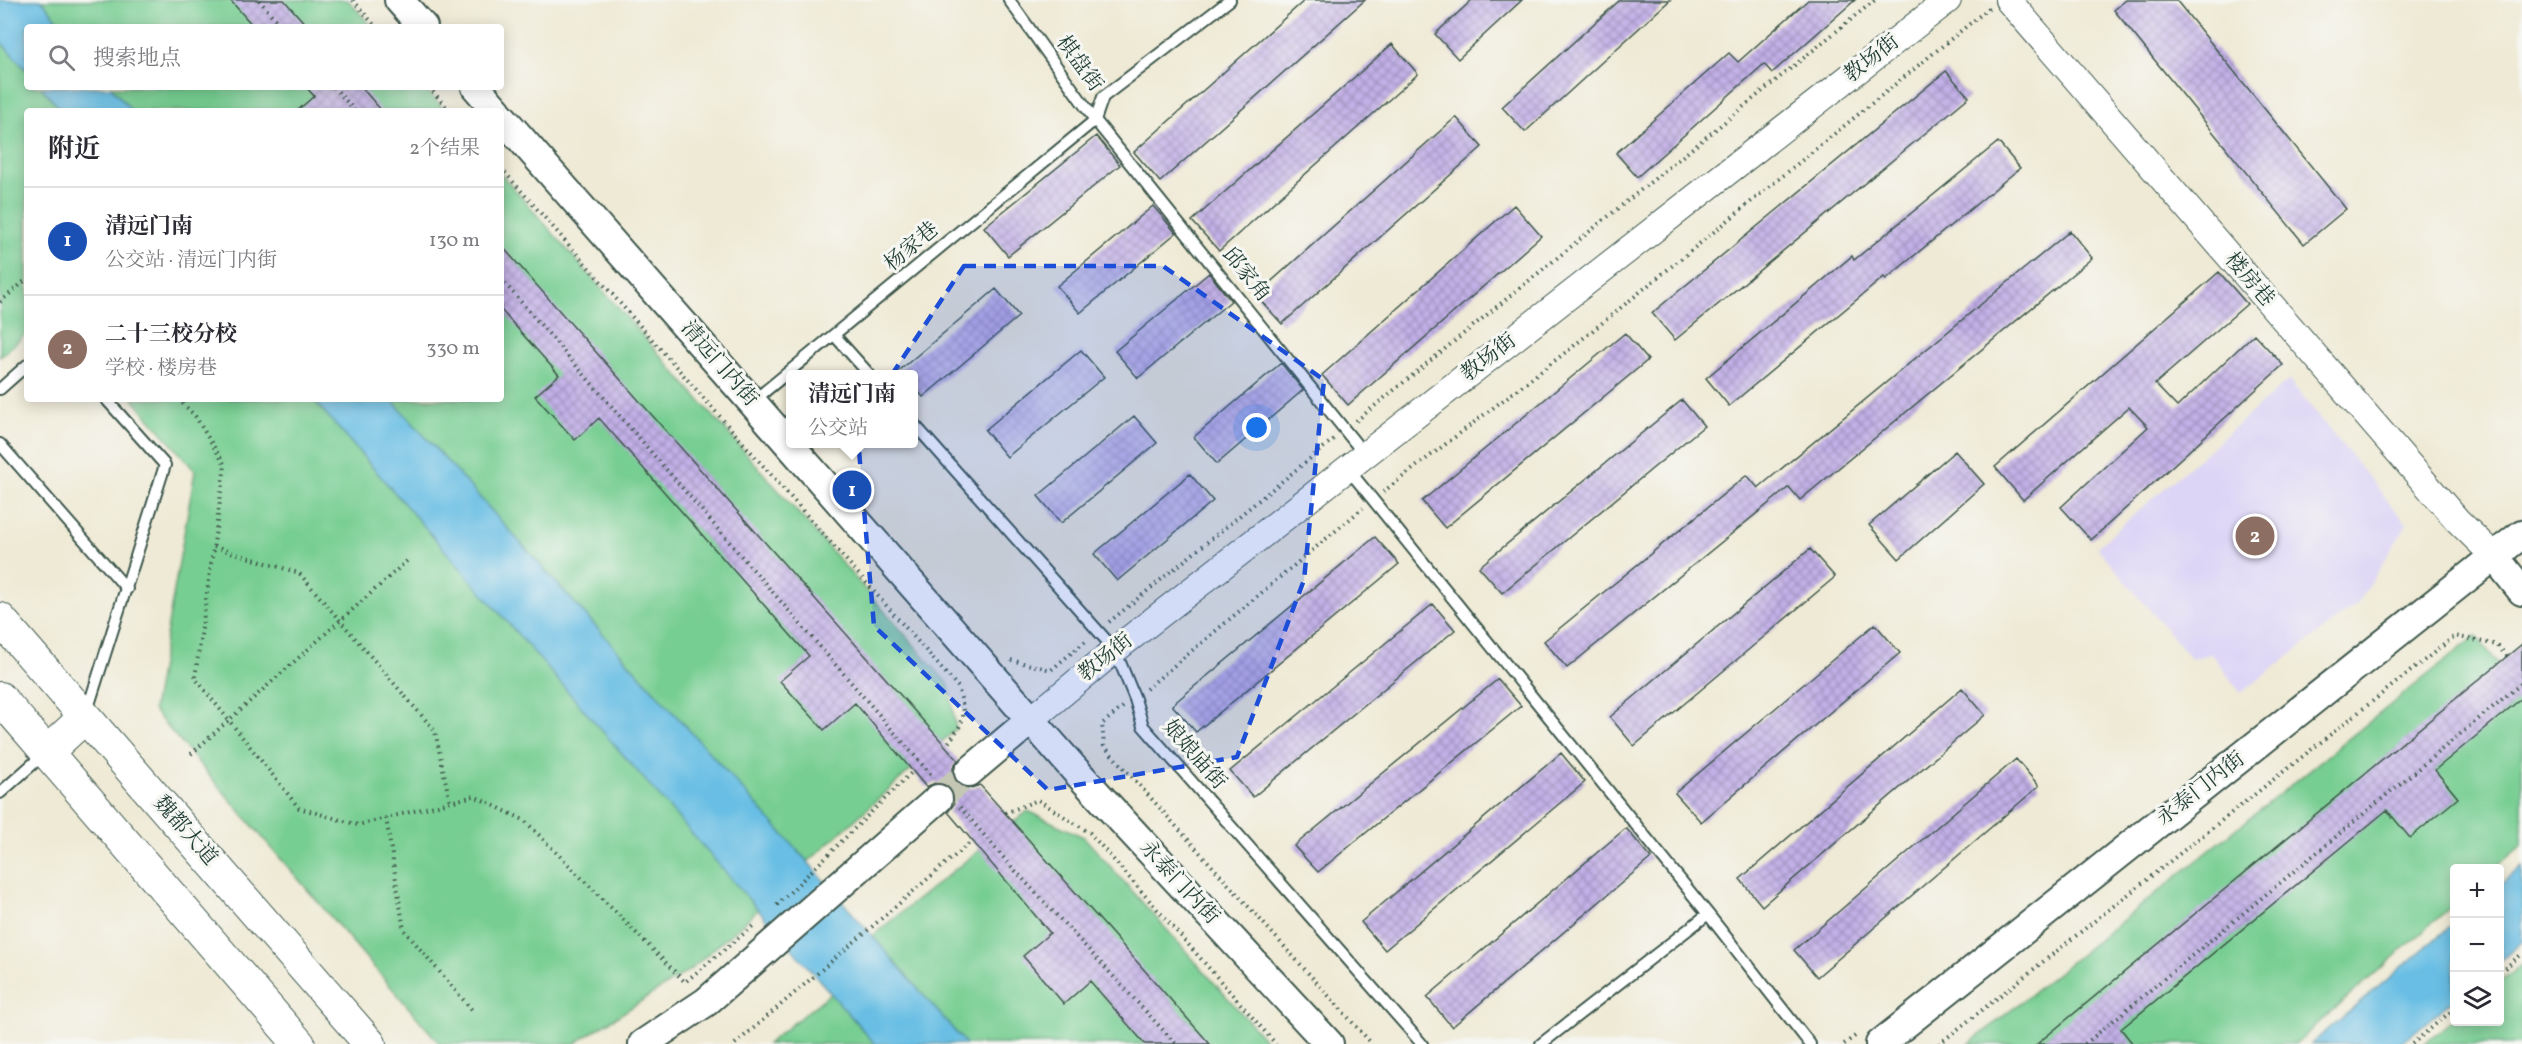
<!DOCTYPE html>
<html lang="zh">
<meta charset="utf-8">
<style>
:root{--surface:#fff;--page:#f2f2f3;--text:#2b2b33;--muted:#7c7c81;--line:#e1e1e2;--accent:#1f6fb2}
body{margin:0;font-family:Vollkorn,"Noto Serif SC",serif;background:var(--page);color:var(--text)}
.controls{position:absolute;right:18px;bottom:18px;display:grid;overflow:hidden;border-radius:6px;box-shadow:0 3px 15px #0003}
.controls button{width:54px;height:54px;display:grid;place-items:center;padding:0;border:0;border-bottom:2px solid var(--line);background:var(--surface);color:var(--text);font:30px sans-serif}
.you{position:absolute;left:1257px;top:428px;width:21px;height:21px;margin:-15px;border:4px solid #fff;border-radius:50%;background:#1a73e8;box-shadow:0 0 0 9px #1a73e833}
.badge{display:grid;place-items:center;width:39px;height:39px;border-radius:50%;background:var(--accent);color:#fff;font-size:20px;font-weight:700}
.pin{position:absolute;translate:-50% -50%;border:3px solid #fff;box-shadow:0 2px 6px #0006}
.popup{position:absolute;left:786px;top:370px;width:132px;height:78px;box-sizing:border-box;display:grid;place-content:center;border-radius:6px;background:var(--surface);filter:drop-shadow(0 2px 4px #0005);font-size:20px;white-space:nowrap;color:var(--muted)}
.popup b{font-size:22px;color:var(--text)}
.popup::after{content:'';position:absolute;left:50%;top:100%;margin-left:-12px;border:12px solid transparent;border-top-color:var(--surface)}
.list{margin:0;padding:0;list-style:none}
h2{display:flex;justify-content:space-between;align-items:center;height:78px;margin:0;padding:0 24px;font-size:26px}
h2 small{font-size:20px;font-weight:400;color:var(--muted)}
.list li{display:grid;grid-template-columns:39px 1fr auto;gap:18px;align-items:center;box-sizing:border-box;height:108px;padding:0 24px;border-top:2px solid var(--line)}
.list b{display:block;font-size:22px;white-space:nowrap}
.list p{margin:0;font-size:20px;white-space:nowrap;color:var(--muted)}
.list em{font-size:20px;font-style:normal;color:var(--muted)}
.icon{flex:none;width:33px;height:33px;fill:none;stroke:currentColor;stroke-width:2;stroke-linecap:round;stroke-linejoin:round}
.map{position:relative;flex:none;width:2522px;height:1044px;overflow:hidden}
.search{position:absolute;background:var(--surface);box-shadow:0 3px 15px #0003;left:24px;top:24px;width:480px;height:66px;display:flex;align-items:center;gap:15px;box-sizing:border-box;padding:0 21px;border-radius:6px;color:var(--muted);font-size:22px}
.panel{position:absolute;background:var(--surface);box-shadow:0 3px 15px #0003;left:24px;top:108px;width:480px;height:294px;border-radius:6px}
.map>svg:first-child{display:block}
</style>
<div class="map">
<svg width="2522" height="1044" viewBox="0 0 2522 1044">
<defs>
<pattern id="building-cross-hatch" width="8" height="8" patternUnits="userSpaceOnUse" patternTransform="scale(1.5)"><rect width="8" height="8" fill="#c2b0e7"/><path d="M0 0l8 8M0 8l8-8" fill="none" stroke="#9d90bc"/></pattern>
</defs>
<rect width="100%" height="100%" fill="#f6f6f2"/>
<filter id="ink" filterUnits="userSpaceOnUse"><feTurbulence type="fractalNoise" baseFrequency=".0167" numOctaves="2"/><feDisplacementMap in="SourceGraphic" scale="12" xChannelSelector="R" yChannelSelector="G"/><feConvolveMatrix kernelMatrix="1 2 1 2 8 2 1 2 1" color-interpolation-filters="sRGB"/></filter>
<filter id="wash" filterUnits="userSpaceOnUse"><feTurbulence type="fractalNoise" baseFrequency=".008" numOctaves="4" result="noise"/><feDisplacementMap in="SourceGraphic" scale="24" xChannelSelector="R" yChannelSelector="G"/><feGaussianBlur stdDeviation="1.35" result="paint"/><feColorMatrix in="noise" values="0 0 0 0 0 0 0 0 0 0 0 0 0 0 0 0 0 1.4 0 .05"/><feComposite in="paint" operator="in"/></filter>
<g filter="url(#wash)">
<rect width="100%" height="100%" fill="#efead5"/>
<path fill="#ddd5f6" d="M2289,380L2407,524L2358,603L2241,693L2211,654L2191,659L2097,547Z"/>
<path fill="#77ce92" stroke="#4b8663" stroke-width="1.5" d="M42,0H348L372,27H62Z
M0,41L27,71V87H41L62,111H27V333L0,357Z
M111,87H424L446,111H132Z
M501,174L949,685L956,729L808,862L391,399H501Z
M133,399H313L759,909L690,970L574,1044H440L153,710L195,471Z
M2476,636L2522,693V845L2495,868H2454V904L2295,1044H1969Z
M1028,811L1084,837L1269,1044H966L872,936Z
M2522,964V1044H2424L2454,1019V1022H2500V982Z
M831,993L875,1044H767Z"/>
<path fill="#67bee4" stroke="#437e8c" stroke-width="1.5" d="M0,0H42L62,27H27V71L0,41Z
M41,87H111L132,111H62Z
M313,399H391L808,862L966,1044H875Z
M2522,866V942L2500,961V885Z
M2454,923V999L2400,1044H2311Z"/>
<g id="blocks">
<path fill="url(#building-cross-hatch)" d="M230,0H284L308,27H254Z
M1305,0H1365L1160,182L1134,152Z
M1472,0H1522L1458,59L1435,34Z
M1620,0H1670L1525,132L1502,107Z
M1808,0H1855L1772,73L1764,64L1637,177L1616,153L1729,53L1738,62Z
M2126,0H2176L2346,209L2304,244L2114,10Z
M1392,44L1418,74L1219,251L1192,221Z
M1946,71L1969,97L1675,340L1652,313Z
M306,87H361L382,111H297L314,96Z
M1456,117L1482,147L1282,324L1256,295Z
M1096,136L1120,165L1008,256L984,227Z
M1998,142L2020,168L1886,279L1884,277L1729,406L1706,378L1852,256L1854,260Z
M1514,205L1541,236L1348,405L1322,375Z
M1153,206L1176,233L1080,313L1057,286Z
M2070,231L2092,258L1800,500L1789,487L1567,668L1544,641L1747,475L1758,488Z
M501,245L958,760L953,767V774L957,783L963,787L971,788L980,785L1210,1044H1145L1090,981L1064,1004L1023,956L1050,933L948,812L954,804V795L950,788L943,783H935L926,787L855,703L824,730L780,681L809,656L599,418L575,440L535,396L559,375L501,310Z
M2219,272L2247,304L2155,384L2177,407L2254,334L2283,365L2091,540L2061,507L2148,427L2129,407L2023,500L1995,467Z
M1209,273L1231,301L1138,378L1115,351Z
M996,289L1019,316L923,397L914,386V375H894Z
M1625,333L1648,360L1445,528L1422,501Z
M1081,350L1104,377L1007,457L985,430Z
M1281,363L1303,390L1217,464L1194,437Z
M1682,400L1704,426L1502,593L1479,567Z
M1134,416L1157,443L1061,523L1038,496Z
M1955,451L1984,484L1899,559L1869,525Z
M1190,474L1213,501L1117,581L1094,554Z
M1375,537L1399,564L1196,732L1172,705Z
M1810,549L1835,577L1634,746L1610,717Z
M1433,604L1455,630L1253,797L1230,771Z
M1875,624L1900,653L1701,822L1675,793Z
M2522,644V698L2435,770L2458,798L2410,838L2387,810L2121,1029L2133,1044H2037Z
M1498,679L1521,706L1318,872L1294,846Z
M1962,688L1985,715L1762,906L1740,879Z
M1561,753L1585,782L1385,950L1361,922Z
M2016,759L2039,786L1817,977L1794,950Z
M1626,828L1651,858L1452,1027L1427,997Z"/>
</g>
</g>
<g filter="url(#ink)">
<use href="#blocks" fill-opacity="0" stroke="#3e574c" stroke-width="1.5"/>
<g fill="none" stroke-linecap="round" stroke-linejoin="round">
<path stroke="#c5c7b5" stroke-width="28" stroke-dasharray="28 14" stroke-linecap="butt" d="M938,799L969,772"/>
<defs>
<path id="service" d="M1009,0L1095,120L1365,455
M1095,120L1103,97L1230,0
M835,336L869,374
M0,389L27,365
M752,402L1095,120
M914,424L1115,650L1135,699L1143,726L1422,1044
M0,444L127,589
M1348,469L1708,914L1810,1044
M87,711L165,465L106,399
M0,793L44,754
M1541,1044L1708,914"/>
<path id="tertiary" d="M2008,0L2457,520L2494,556
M1032,719L1115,650L1948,0"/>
<path id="secondary" d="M399,0L423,27
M476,87L497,111
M501,116L1075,770L1329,1044
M2494,556L2522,591
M969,772L1032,719
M643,1044L706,1002L938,799
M1880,1044L2522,534"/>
<path id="primary" d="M0,619L370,1044
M0,698L299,1044
M47,752L85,717"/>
</defs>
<use href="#service" stroke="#3e574c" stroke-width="14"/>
<use href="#tertiary" stroke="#3e574c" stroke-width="28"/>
<use href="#secondary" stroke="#3e574c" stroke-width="32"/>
<use href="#primary" stroke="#3e574c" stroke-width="34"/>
<path stroke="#3e574c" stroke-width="4" stroke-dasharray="1.5 4.5" stroke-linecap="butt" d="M259,0L282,27
M353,0L376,27
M334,87L355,111
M429,87L450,111
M501,168L958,687C967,719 965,720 946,746
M501,279L933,777
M0,302L27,279
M178,399L195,416L225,465L195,678L299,808L358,825L474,796L524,820L685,982L753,926
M1356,421L1875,0
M1383,492L1570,349L1989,8
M214,547L299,573L435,731L450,802
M1109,622L1334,439
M1011,660L1051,670L1087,640
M1146,689L1363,508
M1123,707L1102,724L1104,746L1372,1044
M191,754L408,560
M960,807L1009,864L1176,1044
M1005,813L1038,800L1090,833L1276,1044
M386,818L404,930L472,1010
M777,905L914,770
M2500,972L2522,954
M735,1044L972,841
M1844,1044L1858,1034
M1939,1044L2455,636L2497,645L2507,656
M2085,1044L2522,683
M2412,1044L2454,1009"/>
<use href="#service" stroke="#fff" stroke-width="10"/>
<use href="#tertiary" stroke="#fff" stroke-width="26"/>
<use href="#secondary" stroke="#fff" stroke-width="28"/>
<use href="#primary" stroke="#fff" stroke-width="32"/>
</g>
</g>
<path fill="#1d4ed8" fill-opacity="0.2" stroke="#1d4ed8" stroke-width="4.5" stroke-dasharray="12 8" stroke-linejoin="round" d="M964,266H1163L1324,380L1304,580L1237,757L1048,790L874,626L857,427Z"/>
<g text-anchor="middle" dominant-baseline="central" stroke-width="6" stroke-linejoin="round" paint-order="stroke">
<g font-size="21" fill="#1f3d34" stroke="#f6f6f2">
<text transform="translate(1872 59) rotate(-38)">教场街</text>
<text transform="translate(1079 64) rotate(54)">棋盘街</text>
<text transform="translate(912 247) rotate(-40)">杨家巷</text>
<text transform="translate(1246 275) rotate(51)">邱家角</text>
<text transform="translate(2249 280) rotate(49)">楼房巷</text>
<text transform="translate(1489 358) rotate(-38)">教场街</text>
<text transform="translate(719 364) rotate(49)">清远门内街</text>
<text transform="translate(1106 658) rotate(-39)">教场街</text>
<text transform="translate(1194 755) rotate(49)">娘娘庙街</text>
<text transform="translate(2201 789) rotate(-38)">永泰门内街</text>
<text transform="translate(185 831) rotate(49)">魏都大道</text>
<text transform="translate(1179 883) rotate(47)">永泰门内街</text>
</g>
</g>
</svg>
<div class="controls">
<button>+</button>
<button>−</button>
<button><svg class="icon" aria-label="layers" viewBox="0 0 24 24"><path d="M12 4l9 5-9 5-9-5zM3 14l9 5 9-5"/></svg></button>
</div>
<div class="you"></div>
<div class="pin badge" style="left:852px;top:490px;background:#1a4fb4">1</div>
<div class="popup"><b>清远门南</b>公交站</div>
<div class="pin badge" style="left:2255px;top:536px;background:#8d6e63">2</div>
<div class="search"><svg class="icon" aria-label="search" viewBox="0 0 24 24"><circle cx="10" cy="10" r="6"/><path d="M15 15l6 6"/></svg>搜索地点</div>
<section class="panel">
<h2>附近<small>2个结果</small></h2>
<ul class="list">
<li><span class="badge" style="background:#1a4fb4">1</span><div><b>清远门南</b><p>公交站 · 清远门内街</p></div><em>130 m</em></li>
<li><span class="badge" style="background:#8d6e63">2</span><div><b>二十三校分校</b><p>学校 · 楼房巷</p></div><em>330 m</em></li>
</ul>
</section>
</div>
